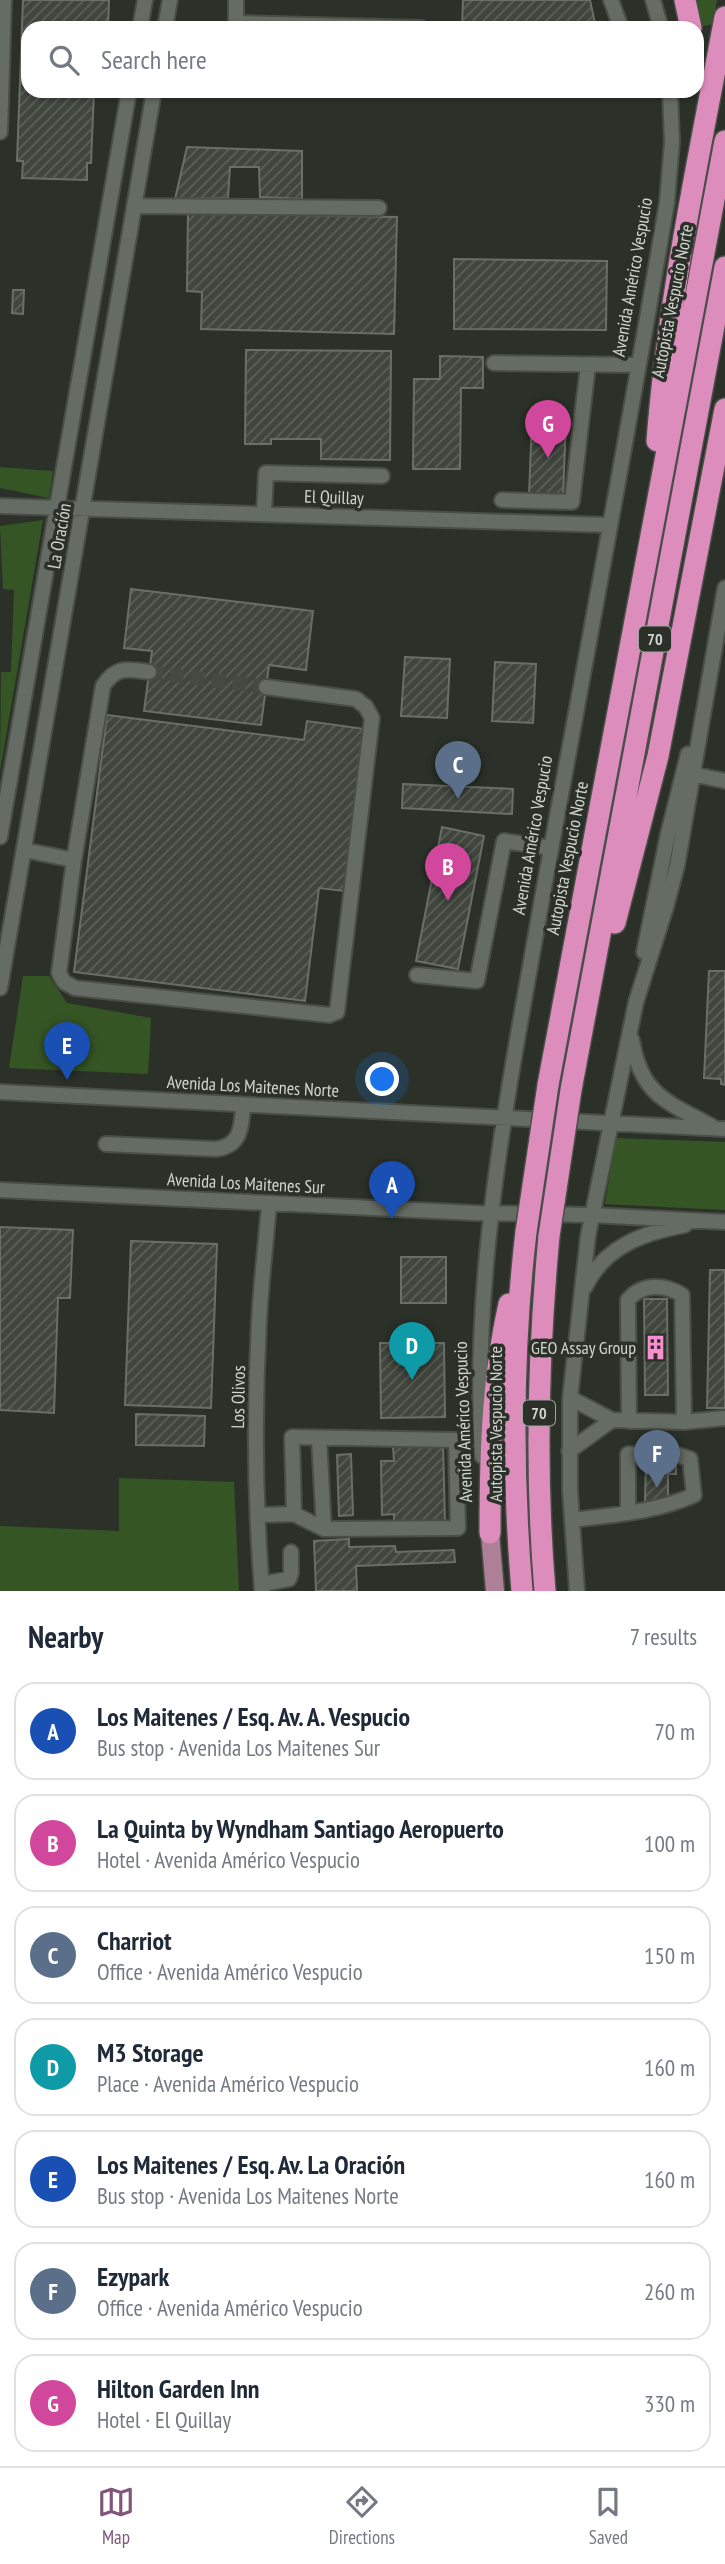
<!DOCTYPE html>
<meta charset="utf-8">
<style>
:root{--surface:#fff;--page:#f2f2f3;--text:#1f2937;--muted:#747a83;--line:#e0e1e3;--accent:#80577b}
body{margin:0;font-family:"PT Sans Narrow",sans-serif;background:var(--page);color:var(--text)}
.you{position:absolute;left:383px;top:1080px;width:24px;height:24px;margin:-18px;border:5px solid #fff;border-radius:50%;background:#1a73e8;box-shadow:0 0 0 10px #1a73e833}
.badge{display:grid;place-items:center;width:46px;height:46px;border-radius:50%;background:var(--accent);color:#fff;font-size:23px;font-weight:700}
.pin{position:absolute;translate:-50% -58px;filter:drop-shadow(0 2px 4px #0008)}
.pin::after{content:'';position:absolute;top:37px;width:24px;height:21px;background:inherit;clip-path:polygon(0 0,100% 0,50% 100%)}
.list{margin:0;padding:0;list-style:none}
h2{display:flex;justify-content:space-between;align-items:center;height:91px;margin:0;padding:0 28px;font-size:30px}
h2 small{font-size:23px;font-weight:400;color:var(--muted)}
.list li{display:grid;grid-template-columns:46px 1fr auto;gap:21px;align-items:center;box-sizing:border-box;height:98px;margin:0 14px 14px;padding:0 14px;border:2px solid var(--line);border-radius:21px}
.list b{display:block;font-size:26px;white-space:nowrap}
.list p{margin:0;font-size:23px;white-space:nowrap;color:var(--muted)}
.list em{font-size:23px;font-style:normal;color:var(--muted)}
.icon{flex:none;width:38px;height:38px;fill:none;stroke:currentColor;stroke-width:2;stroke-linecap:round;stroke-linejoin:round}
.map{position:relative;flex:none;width:725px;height:1591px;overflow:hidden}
.search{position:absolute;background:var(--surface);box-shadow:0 2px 5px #0004;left:21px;right:21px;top:21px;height:77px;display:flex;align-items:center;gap:18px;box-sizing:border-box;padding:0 24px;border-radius:21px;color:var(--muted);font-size:26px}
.sheet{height:875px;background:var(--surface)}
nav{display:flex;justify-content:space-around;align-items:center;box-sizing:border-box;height:98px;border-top:2px solid var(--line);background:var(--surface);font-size:19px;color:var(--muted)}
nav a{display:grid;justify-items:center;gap:4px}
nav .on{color:var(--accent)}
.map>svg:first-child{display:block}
</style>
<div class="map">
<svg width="725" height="1591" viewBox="0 0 725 1591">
<defs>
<pattern id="building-hatch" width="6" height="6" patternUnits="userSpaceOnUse" patternTransform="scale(1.75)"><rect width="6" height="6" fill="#40463d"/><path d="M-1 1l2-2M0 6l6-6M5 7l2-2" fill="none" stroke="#5b6058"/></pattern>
</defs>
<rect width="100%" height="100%" fill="#2b3129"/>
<path fill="#355624" d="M689,0H717L713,24L700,27Z
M0,467L53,471L49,498L0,488Z
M43,520L0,771L1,672H11L14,590L3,589L0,526Z
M23,976H49L67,1003L151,1018L148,1074L9,1068Z
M616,1138L725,1142V1210L605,1204Z
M119,1478L234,1482L239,1591H0V1526L119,1531Z"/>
<path fill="url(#building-hatch)" stroke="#696f66" stroke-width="2" d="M23,0H109L108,28H28V91H94L91,163H87V180L22,178L23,161H17Z
M463,0H590L596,28H558V23L533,22V28L462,27Z
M187,147L302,151V199L260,197L259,167H230L228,198L175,199Z
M188,213L397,217L394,334L201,329L202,292L187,291Z
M454,259L607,261L606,330L454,329Z
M13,290H24L23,314L12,313Z
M246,350L391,351L390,460L321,459V439H271V444H245Z
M440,356L483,357V388H461L460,469H413L414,379H440Z
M532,418L566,420L563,497L529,495Z
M131,589L313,611L306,670L269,665L261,725L144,711L152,651L124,648Z
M405,657L450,659L447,718L401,716Z
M495,662L536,664L533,723L492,721Z
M107,715L304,740L307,721L365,729L344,891L319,888L305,1001L74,972Z
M403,784L513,789L512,814L402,808Z
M442,827L484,836L458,969L416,961Z
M709,971H725V1085L721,1084V1079L704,1078Z
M0,1227L73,1230L70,1298H58L54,1413L0,1410Z
M131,1241L217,1244L211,1408L125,1405Z
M401,1257H446V1303H401Z
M710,1270H725V1408H707Z
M644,1299H667L668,1395H645Z
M380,1343H444L445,1417L381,1418Z
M136,1414L205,1416L204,1446L136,1445Z
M443,1445L445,1523L394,1524V1514L382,1515L381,1461H394L393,1447Z
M351,1454L353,1515L339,1516L337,1455Z
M646,1459H676V1474H668V1502H645Z
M349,1539V1547L395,1546L396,1552L454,1550L455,1562L356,1566L357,1591H316L314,1541Z"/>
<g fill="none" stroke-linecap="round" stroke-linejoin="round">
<path stroke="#444a42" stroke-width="14" stroke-dasharray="14 7" stroke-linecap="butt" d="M149,672L266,687"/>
<defs>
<path id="minor" d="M236,0V23L421,28
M611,0L620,25L613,28
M653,0L661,28
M140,28L145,0
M165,28L170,0
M0,132L4,0
M134,206L379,208
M494,363L638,365
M502,500L572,502L588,365
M0,506L609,525
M264,514L266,473L382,476
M692,774L725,781
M0,837L129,91
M24,850L74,860L59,973L64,982L75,988L329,1015L337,1012L372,718L366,707L356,699L266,687
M74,860L103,686C116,666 127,669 149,672
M644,952L668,834L688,754
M417,975L477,981L504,841L551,848
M0,988L154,91
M632,1040C641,1096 668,1102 713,1127
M0,1092L725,1129
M106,1144L215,1149C241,1147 242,1126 243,1105
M0,1190L476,1213L592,1215L725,1222
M585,1287C605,1246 643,1233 685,1225
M570,1398L612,1420L684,1422L725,1418
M629,1421L628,1300C642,1283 665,1284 682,1295L684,1422
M319,1438L324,1529
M569,1451L612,1420
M482,1456C471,1269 510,1083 542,899C584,667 628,435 667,202L672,142L670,91
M258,1515L294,1514L324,1529L458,1528L456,1440L292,1437L294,1514
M572,1520C612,1515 657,1512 694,1495L690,1459L678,1455L628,1454V1512
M262,1584L289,1579L291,1573V1552
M262,1591C255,1502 254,1411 259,1322C261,1283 266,1243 269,1204
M577,1591L570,1491V1398L588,1236L636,1002L666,907L677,866L725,588"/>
<path id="major" d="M490,1533L495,1591"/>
<path id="highway" d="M685,0L691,28
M657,441C668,298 699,157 725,17
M615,923L658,756L725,409
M548,1085L725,141
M571,1090L725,267
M490,1533C490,1457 492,1379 509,1304
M522,1591C512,1472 512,1351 526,1232
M545,1591C535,1473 538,1354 549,1236"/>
</defs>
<use href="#minor" stroke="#494e46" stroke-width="18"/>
<use href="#major" stroke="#494e46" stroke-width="21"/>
<use href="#highway" stroke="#494e46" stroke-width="24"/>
<use href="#minor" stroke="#656c63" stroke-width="14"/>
<use href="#major" stroke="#ad8098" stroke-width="18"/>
<use href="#highway" stroke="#dd8dbc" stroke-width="21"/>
<defs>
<path id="highway-bridge" d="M526,1232L548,1085
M549,1236L571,1090"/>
</defs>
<use href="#highway-bridge" stroke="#494e46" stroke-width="24" stroke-linecap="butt"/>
<use href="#highway-bridge" stroke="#dd8dbc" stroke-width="21"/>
</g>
<defs>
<symbol id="building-bare" viewBox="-9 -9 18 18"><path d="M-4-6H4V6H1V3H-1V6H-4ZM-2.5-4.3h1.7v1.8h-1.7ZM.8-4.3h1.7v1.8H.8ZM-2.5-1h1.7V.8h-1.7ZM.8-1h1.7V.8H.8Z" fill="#f790ce" stroke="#2b3129" stroke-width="2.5" paint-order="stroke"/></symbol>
</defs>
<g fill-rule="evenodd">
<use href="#building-bare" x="638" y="1330" width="35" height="35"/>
</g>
<g text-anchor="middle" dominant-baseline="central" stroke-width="7" stroke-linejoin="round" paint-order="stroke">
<g fill="#2b3129" stroke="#a0a49e" stroke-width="2">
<rect x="639" y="626.5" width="32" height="25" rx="5"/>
<rect x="523" y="1400.5" width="32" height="25" rx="5"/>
</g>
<g font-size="16" font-weight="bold" fill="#d2d5d0">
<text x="655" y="639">70</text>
<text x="539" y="1413">70</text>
</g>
<g font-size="18" fill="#d2d5d0" stroke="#2b3129">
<text transform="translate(632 277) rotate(-80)">Avenida Américo Vespucio</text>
<text transform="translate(672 301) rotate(-79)">Autopista Vespucio Norte</text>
<text transform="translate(334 497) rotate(2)">El Quillay</text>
<text transform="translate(59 536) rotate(-80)">La Oración</text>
<text transform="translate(532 835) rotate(-80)">Avenida Américo Vespucio</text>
<text transform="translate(567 858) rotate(-79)">Autopista Vespucio Norte</text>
<text transform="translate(253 1086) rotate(3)">Avenida Los Maitenes Norte</text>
<text transform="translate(246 1183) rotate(3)">Avenida Los Maitenes Sur</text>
<text transform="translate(238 1397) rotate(-89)">Los Olivos</text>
<text transform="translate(463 1422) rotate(-92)">Avenida Américo Vespucio</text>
<text transform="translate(495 1424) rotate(-90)">Autopista Vespucio Norte</text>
</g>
<g font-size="18" fill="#d2d5d0" stroke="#2b3129" text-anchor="end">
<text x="636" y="1347">GEO Assay Group</text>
</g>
</g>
</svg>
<div class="you"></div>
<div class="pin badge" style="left:392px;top:1219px;background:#1a4fb4">A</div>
<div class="pin badge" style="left:448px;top:901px;background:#d1479c">B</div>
<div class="pin badge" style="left:458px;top:799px;background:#5c6f8a">C</div>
<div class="pin badge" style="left:412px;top:1380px;background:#0f9aa8">D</div>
<div class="pin badge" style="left:67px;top:1080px;background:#1a4fb4">E</div>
<div class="pin badge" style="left:657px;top:1488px;background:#5c6f8a">F</div>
<div class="pin badge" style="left:548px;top:458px;background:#d1479c">G</div>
<div class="search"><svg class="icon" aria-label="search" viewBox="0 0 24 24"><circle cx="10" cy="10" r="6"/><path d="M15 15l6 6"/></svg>Search here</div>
</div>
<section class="sheet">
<h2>Nearby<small>7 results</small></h2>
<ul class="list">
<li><span class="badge" style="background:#1a4fb4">A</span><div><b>Los Maitenes / Esq. Av. A. Vespucio</b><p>Bus stop · Avenida Los Maitenes Sur</p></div><em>70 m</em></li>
<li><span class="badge" style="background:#d1479c">B</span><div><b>La Quinta by Wyndham Santiago Aeropuerto</b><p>Hotel · Avenida Américo Vespucio</p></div><em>100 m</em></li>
<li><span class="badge" style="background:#5c6f8a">C</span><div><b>Charriot</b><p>Office · Avenida Américo Vespucio</p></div><em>150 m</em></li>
<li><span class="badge" style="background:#0f9aa8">D</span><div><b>M3 Storage</b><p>Place · Avenida Américo Vespucio</p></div><em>160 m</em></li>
<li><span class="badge" style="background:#1a4fb4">E</span><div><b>Los Maitenes / Esq. Av. La Oración</b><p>Bus stop · Avenida Los Maitenes Norte</p></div><em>160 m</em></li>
<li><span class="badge" style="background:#5c6f8a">F</span><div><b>Ezypark</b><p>Office · Avenida Américo Vespucio</p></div><em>260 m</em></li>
<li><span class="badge" style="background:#d1479c">G</span><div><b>Hilton Garden Inn</b><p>Hotel · El Quillay</p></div><em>330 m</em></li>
</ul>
</section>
<nav>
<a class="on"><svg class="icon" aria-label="map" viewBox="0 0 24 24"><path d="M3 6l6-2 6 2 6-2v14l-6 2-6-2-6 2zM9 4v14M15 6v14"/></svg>Map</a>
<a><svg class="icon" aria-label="directions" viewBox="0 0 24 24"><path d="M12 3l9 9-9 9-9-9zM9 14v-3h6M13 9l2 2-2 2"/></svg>Directions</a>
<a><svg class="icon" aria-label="saved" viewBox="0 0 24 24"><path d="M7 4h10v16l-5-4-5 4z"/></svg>Saved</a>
</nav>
